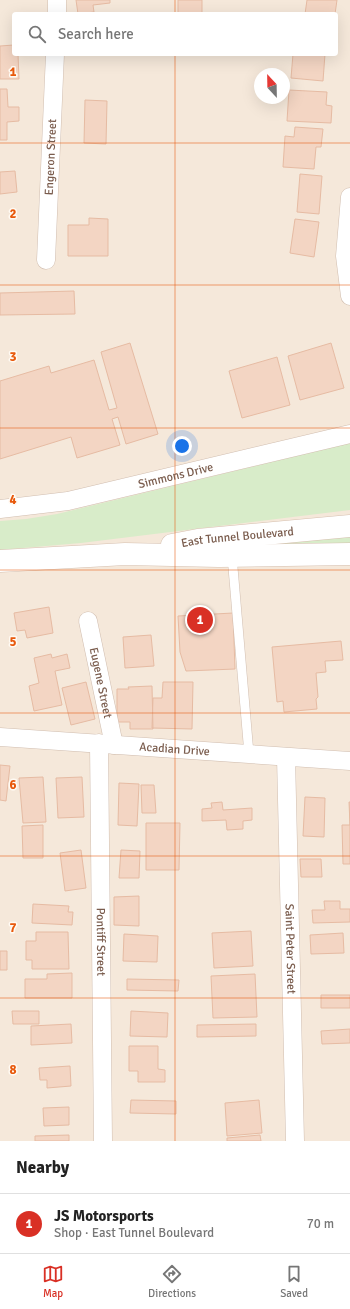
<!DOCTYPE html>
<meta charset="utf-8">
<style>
:root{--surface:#fff;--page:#f6f6f6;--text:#222;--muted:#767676;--line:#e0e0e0;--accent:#d93025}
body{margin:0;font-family:Signika,sans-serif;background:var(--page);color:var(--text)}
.compass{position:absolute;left:254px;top:68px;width:36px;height:36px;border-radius:50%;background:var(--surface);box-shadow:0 4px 16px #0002;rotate:338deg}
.you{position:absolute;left:182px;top:446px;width:14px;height:14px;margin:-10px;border:3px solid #fff;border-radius:50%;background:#1a73e8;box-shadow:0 0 0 6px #1a73e833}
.badge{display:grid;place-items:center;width:26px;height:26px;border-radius:50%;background:var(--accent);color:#fff;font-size:13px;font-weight:700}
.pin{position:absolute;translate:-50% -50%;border:2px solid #fff;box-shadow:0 1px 4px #0006}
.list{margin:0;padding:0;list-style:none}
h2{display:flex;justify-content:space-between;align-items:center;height:52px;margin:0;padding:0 16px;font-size:17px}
h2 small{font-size:13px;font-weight:400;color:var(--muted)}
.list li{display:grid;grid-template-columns:26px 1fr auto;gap:12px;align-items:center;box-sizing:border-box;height:60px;padding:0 16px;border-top:1px solid var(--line)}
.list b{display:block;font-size:15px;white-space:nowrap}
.list p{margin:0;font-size:13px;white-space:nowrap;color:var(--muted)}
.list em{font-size:13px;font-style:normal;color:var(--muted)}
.icon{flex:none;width:22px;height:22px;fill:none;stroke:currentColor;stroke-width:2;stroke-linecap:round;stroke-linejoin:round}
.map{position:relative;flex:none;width:350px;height:1141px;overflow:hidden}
.search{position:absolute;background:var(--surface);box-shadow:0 4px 16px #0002;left:12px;right:12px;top:12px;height:44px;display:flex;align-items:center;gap:10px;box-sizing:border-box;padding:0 14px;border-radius:4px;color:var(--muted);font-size:15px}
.sheet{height:112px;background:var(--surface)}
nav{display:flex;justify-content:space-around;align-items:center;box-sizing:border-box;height:56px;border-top:1px solid var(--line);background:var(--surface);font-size:11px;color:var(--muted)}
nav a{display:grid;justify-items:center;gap:2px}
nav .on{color:var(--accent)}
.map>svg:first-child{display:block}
</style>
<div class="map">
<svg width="350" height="1141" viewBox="0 0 350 1141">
<rect width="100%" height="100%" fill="#fdf6ec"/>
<path fill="#f5e8da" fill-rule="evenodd" d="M0,0H350V1141H0ZM14,14H336V54H14ZM260,74H284V98H260Z"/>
<path fill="#d8ecc9" d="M350,443V510L81,543L0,550V521L26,519L57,514Z
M350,534V547H194Z"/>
<path fill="#f3d5c3" stroke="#e6bba3" d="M76,0H110V3L93,5L94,12L78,14Z
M178,0H202V14H178Z
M307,0H337L335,14H305Z
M14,45V54H18L19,79H0V46Z
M293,54H325L323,81L291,78Z
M0,89H7L8,107H19V121L7,122V140H0Z
M289,90L327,92L326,105L332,106L331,123L287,121Z
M85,100L107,101L106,144L84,143Z
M295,127L323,129L321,147H316L314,169L283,167L285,136L294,137Z
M15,171L17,192L0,194V172Z
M300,174L322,176L319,214L297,212Z
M89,218L108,219V256H68V225H89Z
M295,219L319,222L314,257L290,253Z
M74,291L75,314L0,315V293Z
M130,343L158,434L126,444L118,417L112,419L120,445L77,458L71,437L0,459V381L49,366L51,373L94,360L109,410L117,408L101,352Z
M331,343L344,388L300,400L288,356Z
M277,357L290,405L242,418L229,371Z
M49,607L53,633L27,638L25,630L17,631L14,613Z
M233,613L235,669L186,671L180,652L178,616Z
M151,635L154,666L125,668L123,637Z
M341,641L343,660L325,661L326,672L316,673L318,697L316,699L317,709L284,712L283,701L277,702L272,647Z
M51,654L52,658L67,654L70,668L55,671L62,705L34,711L29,686L39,683L34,658Z
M86,682L95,719L71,725L62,688Z
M163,682H193L192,729L152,728L153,698H162Z
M152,686L153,729H130V722H117V689H129L128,687Z
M0,765L10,766L6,801L0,800Z
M43,777L46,822L23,823L19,778Z
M82,777L84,817L58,818L56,778Z
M119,783L139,784L137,826L118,825Z
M141,785H154L156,813H142Z
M305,797L325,798L324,837L303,836Z
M222,802L223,810L252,808V820L243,821V829L227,830L226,820L202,821V809L212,808L211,803Z
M349,802H350V864H343L342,825H350Z
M146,823H180L179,870H146Z
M43,825V858H23L22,826Z
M81,850L86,888L65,891L60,853Z
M121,850L140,851L139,878H119Z
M300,859H321L322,877H301Z
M139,896V926L114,925V897Z
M324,901H340V909H350V922L313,923L312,910H325Z
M33,904L69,906L68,912H73L72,925L32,923Z
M251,931L253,966L214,968L212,933Z
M36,932H68L69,969H32V960H26V941H36Z
M343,933L344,953L311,954L310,935Z
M124,934L158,936L157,962L123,961Z
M0,951H7V970H0Z
M72,973V998H25V979H47V974Z
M255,974L257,1017L213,1018L211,976Z
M127,979L179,980L178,991L127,990Z
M321,995H350V1008H321Z
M12,1011H39V1024H13Z
M131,1011L168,1013L167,1037L130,1036Z
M71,1024L72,1043L31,1045V1026Z
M256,1024V1036L197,1037V1025Z
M350,1029V1043L322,1044L321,1031Z
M129,1046H158V1069L165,1070V1082H138V1071H129Z
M70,1066L71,1086L47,1088V1080H40L39,1068Z
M131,1100L176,1101V1114L130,1113Z
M259,1100L262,1133L227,1136L225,1103Z
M69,1107V1125L44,1126L43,1108Z
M69,1135V1141H35V1136Z
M260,1135L261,1141H227V1138Z"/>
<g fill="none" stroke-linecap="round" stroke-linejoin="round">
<defs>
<path id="lane" d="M232,556L249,754"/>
<g id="street">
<path d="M57,14V0"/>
<path d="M350,197L345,256L350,296"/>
<path id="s1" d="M46,260L55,54"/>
<path id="s2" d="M0,509L68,501L350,434"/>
<path id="s3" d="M88,621L114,745"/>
<path id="s4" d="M0,737L350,761"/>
<path id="s5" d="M99,743L103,1141"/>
<path id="s6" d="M286,757L295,1141"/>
</g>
<g id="secondary">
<path id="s7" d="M172,545L198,540L350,526"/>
<path d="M0,561L125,554L219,556L350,554"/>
</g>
</defs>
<use href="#lane" stroke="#d1beb0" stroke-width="10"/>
<use href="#street" stroke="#d1beb0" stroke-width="19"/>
<use href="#secondary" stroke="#d6c0b0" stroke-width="23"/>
<use href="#lane" stroke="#fff" stroke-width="9"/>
<use href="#street" stroke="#fff" stroke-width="18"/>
<use href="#secondary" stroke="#fff" stroke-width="22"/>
</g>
<path fill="none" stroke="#e8590c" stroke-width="1" stroke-opacity="0.55" d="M175,0V14M175,54V1141M0,143H350M0,285H350M0,428H350M0,570H350M0,713H350M0,856H350M0,998H350"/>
<g text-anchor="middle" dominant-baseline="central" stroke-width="3" stroke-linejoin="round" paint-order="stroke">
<g font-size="12" fill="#7a5c4d" stroke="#fffaf3">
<text stroke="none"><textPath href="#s1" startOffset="103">Engeron Street</textPath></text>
<text stroke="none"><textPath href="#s2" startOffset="179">Simmons Drive</textPath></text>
<text stroke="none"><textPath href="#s7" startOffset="66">East Tunnel Boulevard</textPath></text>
<text stroke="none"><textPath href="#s3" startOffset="63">Eugene Street</textPath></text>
<text stroke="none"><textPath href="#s4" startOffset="175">Acadian Drive</textPath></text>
<text stroke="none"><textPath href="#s5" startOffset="199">Pontiff Street</textPath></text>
<text stroke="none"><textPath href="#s6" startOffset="192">Saint Peter Street</textPath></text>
</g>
</g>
<g font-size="13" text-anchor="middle" font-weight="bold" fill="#e8590c" stroke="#fffaf3" stroke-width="3" stroke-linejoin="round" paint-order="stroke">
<text x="13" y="76">1</text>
<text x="13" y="218">2</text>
<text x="13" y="361">3</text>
<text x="13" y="504">4</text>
<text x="13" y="646">5</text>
<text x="13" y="789">6</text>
<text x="13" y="932">7</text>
<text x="13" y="1074">8</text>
</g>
</svg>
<svg class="compass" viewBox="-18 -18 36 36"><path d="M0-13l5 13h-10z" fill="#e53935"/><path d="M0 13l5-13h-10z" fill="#767676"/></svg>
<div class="you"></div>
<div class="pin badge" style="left:200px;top:620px">1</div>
<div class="search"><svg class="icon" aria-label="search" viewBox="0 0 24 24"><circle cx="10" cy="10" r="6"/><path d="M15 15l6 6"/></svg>Search here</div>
</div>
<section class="sheet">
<h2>Nearby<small></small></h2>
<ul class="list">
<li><span class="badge">1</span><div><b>JS Motorsports</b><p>Shop · East Tunnel Boulevard</p></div><em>70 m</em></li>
</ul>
</section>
<nav>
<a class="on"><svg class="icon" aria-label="map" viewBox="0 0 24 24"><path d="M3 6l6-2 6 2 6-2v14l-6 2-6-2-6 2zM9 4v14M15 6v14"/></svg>Map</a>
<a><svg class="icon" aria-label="directions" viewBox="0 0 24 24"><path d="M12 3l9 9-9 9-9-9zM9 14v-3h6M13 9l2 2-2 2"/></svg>Directions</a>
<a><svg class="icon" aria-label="saved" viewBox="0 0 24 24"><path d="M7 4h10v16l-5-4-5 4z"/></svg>Saved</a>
</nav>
